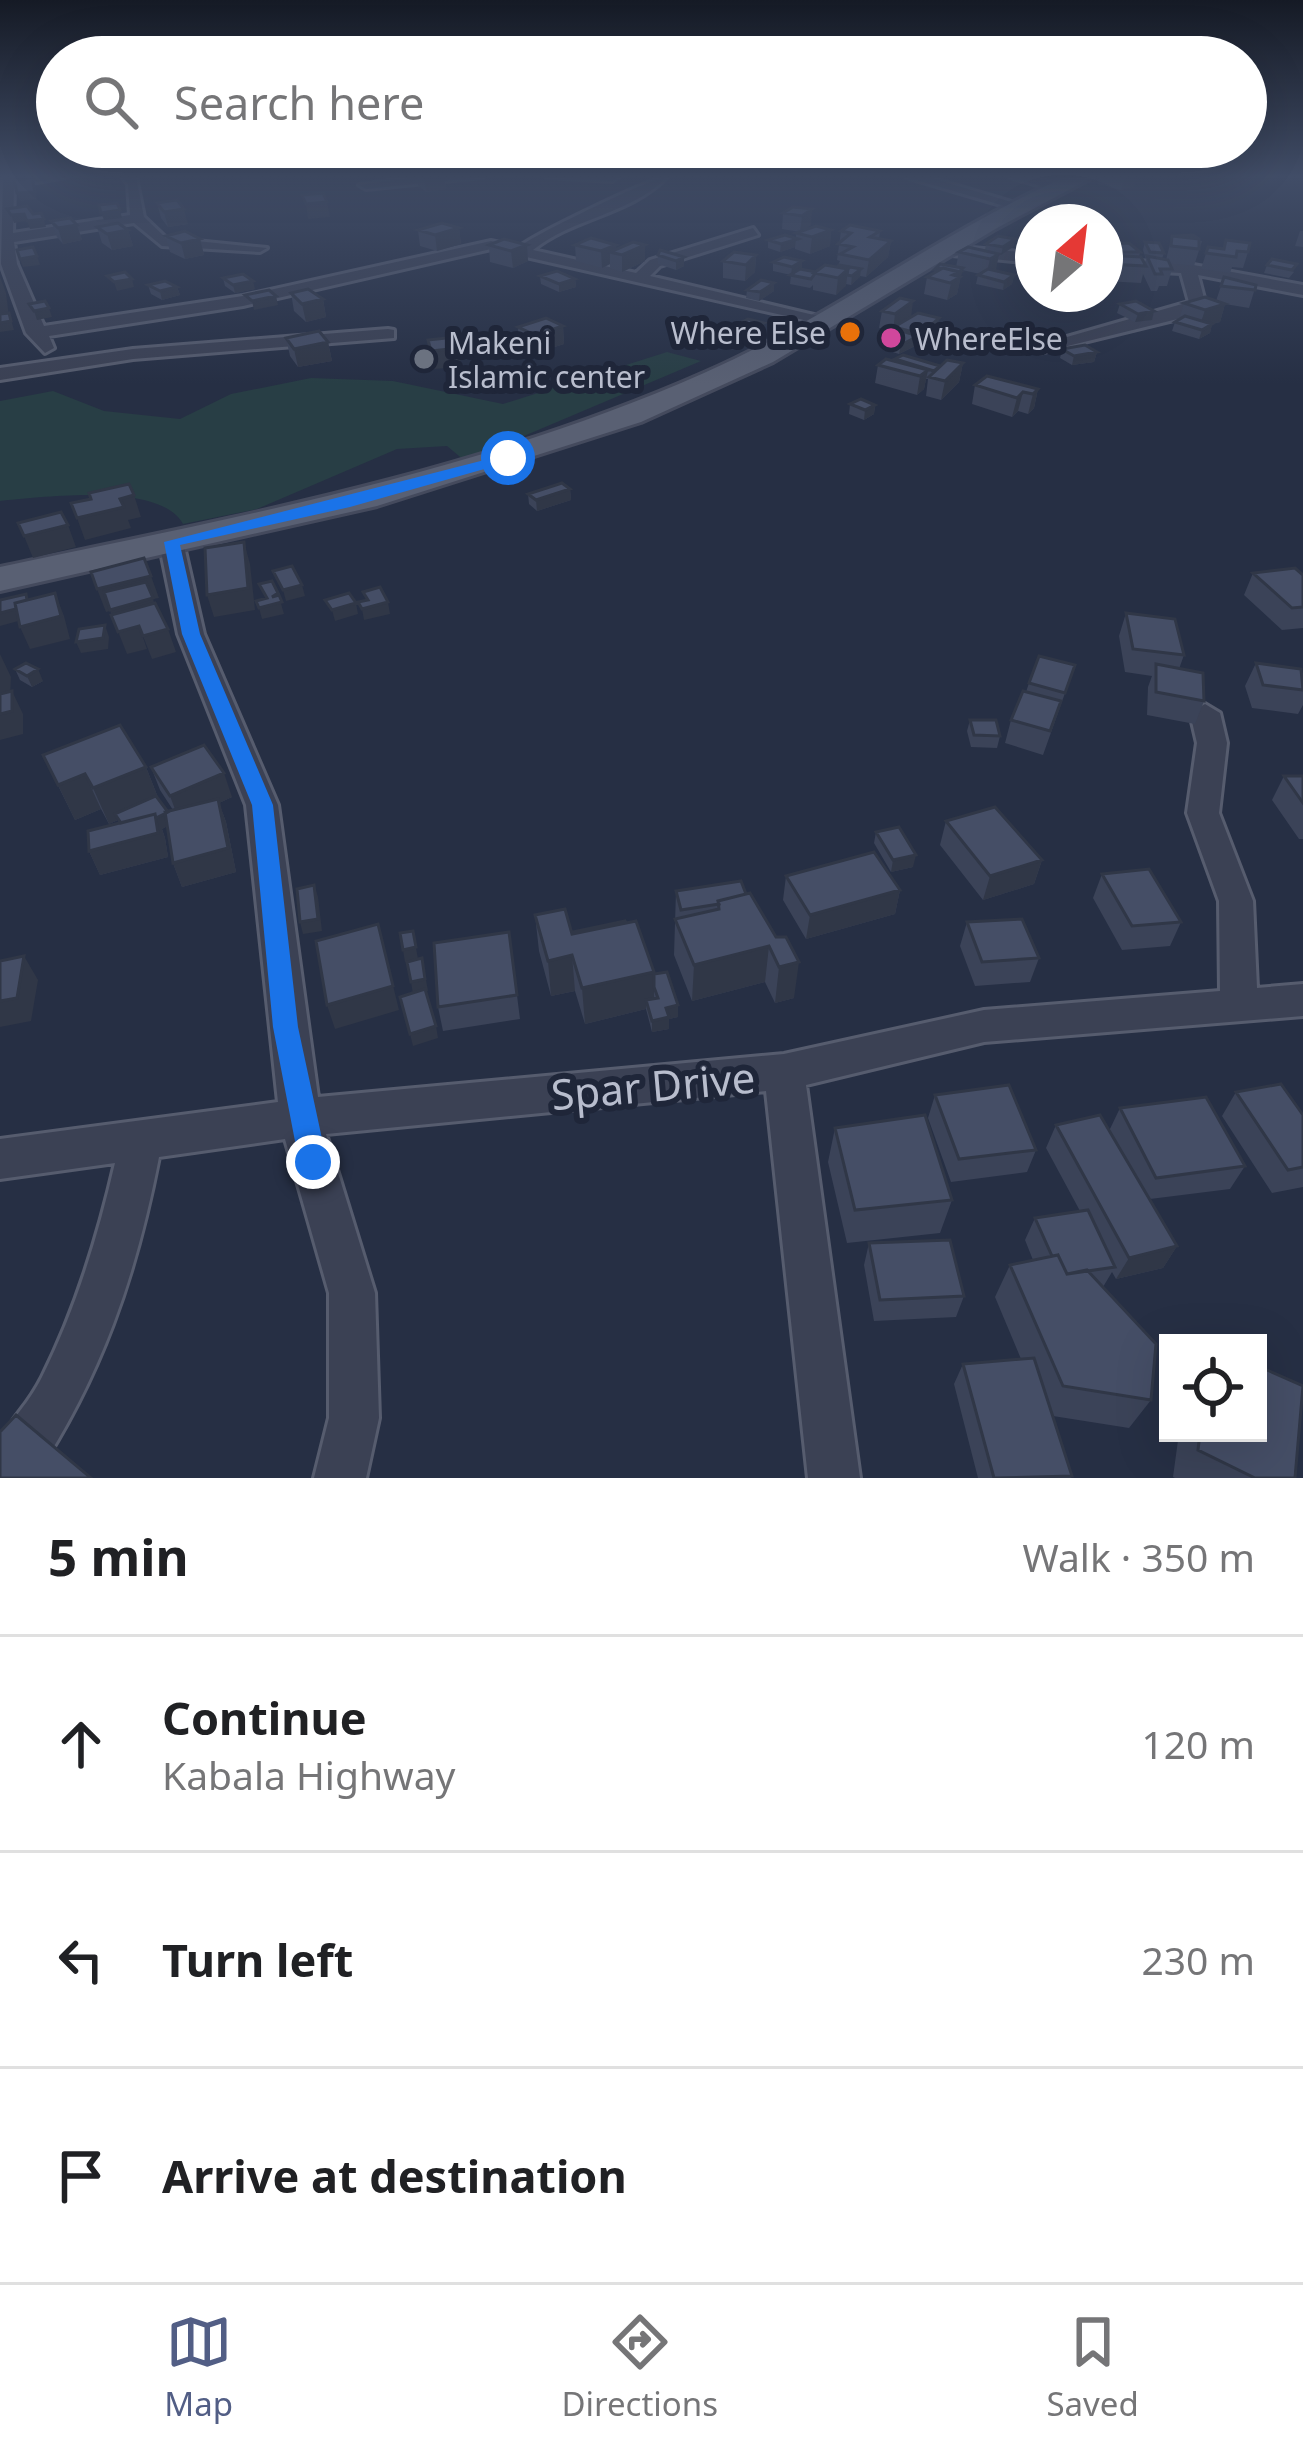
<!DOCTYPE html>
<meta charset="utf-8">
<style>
:root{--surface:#fff;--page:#f2f2f2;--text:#202124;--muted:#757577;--line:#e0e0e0;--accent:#525e85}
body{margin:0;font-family:"Noto Sans",sans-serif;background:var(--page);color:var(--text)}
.controls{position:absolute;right:36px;bottom:36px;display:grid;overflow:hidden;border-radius:0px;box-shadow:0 12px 48px #0002}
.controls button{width:108px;height:108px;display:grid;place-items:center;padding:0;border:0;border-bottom:3px solid var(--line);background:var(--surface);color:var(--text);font:60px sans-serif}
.compass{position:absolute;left:1015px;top:204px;width:108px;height:108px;border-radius:50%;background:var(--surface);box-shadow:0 12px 48px #0002;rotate:28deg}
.stop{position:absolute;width:36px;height:36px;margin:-27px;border:9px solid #1a73e8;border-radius:50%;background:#fff}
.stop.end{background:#1a73e8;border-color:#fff;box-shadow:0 3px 12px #0008}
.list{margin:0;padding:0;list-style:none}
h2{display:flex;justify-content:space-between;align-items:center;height:156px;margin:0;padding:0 48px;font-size:51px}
h2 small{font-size:39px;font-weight:400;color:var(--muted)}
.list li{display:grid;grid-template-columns:78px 1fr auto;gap:36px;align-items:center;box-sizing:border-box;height:216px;padding:0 48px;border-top:3px solid var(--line)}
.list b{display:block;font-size:45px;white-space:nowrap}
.list p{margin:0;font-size:39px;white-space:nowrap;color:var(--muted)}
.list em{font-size:39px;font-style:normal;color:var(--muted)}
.icon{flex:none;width:66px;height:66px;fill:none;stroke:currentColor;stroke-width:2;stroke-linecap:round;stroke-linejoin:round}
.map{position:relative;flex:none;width:1303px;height:1478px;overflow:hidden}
.search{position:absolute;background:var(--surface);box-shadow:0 12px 48px #0002;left:36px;right:36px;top:36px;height:132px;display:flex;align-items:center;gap:30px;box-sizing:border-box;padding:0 42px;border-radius:66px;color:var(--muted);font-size:45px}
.sheet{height:804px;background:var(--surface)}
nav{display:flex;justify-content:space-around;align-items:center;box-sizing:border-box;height:168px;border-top:3px solid var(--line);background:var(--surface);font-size:33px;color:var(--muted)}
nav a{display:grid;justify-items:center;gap:6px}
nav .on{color:var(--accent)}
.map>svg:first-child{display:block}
</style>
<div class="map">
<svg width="1303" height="1478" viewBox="0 0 1303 1478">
<rect width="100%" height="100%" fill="#262f44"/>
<path fill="#283e45" d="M667,352L701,361L465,461L447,446L397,449L257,509L183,524C161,482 43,497 0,501V401L53,391L104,411L180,419L231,394L311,378L393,381L503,404Z"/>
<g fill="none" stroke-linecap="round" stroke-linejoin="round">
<defs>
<path id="street" d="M3,177H66L14,186L13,233L130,215L128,184L122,177H136L144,217L166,238L267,248L260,252L162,246L134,223L14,242L17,264L44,326L243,296L491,241L519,247C535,234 653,177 667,177C630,215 574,217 533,250L636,273L650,260L753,228L758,235L660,266L650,276L835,320L826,325L491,249L243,306L49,336L54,348L45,353L26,333L1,264Z
M418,177H483L366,189L359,185Z
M547,177H618L612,181Z
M906,177H928L1028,207L1021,211Z
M1010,177H1034L1065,187L1058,191Z
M947,246L1033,253V263L942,254Z
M1105,259L1188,264L1303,285V295L1198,275L1205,302L1198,314L1039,353V345L1189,302L1181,273L1105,269Z
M388,329L394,330V338L133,359L0,380V368L133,349Z
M171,535L183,542L204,634L278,805L318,1097L784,1054L984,1010L1220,991L1219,901L1187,813L1197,743L1190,713L1205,704L1220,713L1227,743L1219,813L1253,901L1257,988L1303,984V1016L984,1042L806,1085L860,1478H808L766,1091L326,1134L375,1293L379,1418L366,1478H314L329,1418V1293L285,1139L159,1157C136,1275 101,1378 34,1478H0C0,1415 17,1426 42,1377C76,1309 98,1237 115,1163L0,1179V1139L278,1102L246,805L178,634L159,542Z"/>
<path id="primary" d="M1065,177H1093L997,228L773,362L641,422L377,506L0,591V567C238,517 480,472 704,373C829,318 940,233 1065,177Z"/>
</defs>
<use href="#street" stroke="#565c6e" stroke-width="6"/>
<use href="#primary" stroke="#444a5d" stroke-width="6"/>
<use href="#street" fill="#3b4154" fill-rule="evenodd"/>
<use href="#primary" fill="#596073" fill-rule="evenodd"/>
</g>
<path fill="#3b4358" d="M417,177H444L446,189L426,192L418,185Z
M1099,177H1136L1134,186L1121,190L1098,184Z
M157,203L188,224L168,227L161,218Z
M793,207L811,225L801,231L831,230L830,246L810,254L795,249V247L780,252L768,248V240L796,238V233L800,232L782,229L783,213Z
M51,221L77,225L82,240L63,244L57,237Z
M97,227L128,230L133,246L112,250L102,243Z
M459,228L461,244L437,251L420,246L418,230Z
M841,231H880L879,239L891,241L888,257L866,277L860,276L851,285L846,284L836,295L813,290V285L810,288L790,284L791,275L773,271V262L802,261V269L816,272L837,267L840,261L837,260Z
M1300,231H1303V247L1295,246Z
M166,236L200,239L204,255L185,259L170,252Z
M1172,236L1202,241L1194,266L1169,263L1172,269L1167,286H1159L1157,291H1151L1143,274L1141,283L1105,281V248H1110L1111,244L1140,252L1139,257L1145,264L1146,259L1143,250L1145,242L1164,253L1162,259L1166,260Z
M1015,239L1013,247L999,255L994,271L1014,275L1012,284L1003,290L976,284L978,275L980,274L962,270L957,294L947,300L924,294L927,277L934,273L935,269L956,267L959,252L985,250L986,244Z
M489,245H527L528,261L513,268L490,262Z
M575,245L616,249L645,261L622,272L610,268V264L602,268L576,261Z
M1208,247L1248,252L1243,268L1232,267L1230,273L1201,269Z
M658,255L684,257V266L676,270L658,264Z
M756,255L755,272L745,281L723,278V261Z
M1272,259L1294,272L1289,278L1264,273L1267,265Z
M540,276L575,279L576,287L559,292L541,284Z
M1224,277L1256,285L1249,308L1225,304L1220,322L1212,324L1210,333L1199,339L1172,331L1175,322L1179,320L1184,303L1216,301Z
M223,278L255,289L235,293L225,286Z
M148,285L177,287L180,295L162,300L151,294Z
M747,290L774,291L759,301L746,298Z
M291,293L323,299L326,317L306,322L294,311Z
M1120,304L1154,311L1152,320L1135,322L1117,313Z
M882,311L911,317L939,318L937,327L920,343H917V345L899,354L883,349L884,340L893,336L894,331L879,328Z
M738,324L763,332L753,337L737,333Z
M563,326L564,344L536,353L519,345L518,327Z
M934,334H968L966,343L959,349L932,343Z
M286,338L328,342L332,361L298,367L290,356Z
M1062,349L1097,352L1094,362L1072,365L1060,358Z
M894,361L940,366L963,363L959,382L941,400L926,396L928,379H926L924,389L917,395L875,383L878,365Z
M975,385L1038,389L1034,408L1028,414L1018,411L1012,417L972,404Z
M850,404L875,405L874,414L864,420L849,414Z
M570,489L571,500L537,511L529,504L528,494Z
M1253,573L1303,575V628L1282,630L1244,595Z
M1126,613L1184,655L1179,669L1204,701L1195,724L1147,715L1148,687L1152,676L1125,672L1119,636Z
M1256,663L1303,673V705L1298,714L1252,708L1245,686Z
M1075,665L1043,755L1005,743L1011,720L1026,692L1029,683Z
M15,669L43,681L32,687L20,680Z
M970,720L1000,736L997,748L971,747L967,731Z
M43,755L146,767L159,800L168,812L173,810L160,790L151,767L232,797L219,803L226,822L236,872L182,887L173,863L167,826L162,829L165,838L168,857L100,875L89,851L119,823L118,820L109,824L101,809L75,820Z
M1284,776H1303V839H1299L1272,800Z
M946,821L1042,860L1034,884L983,900L940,845Z
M876,832L913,867L891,872L874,843Z
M1102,874L1181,922L1170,946L1122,950L1093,898Z
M786,876L900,890L895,914L806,939L783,900Z
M676,891L746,894L794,998L775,1003L765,982L692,1001L674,955Z
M535,915L654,972L678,1017L669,1019V1029L652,1032L646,1009L585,1024L575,991L551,996L539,951Z
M967,922L1039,958L1030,982L975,986L960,946Z
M509,932L520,1019L443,1031L438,1007Z
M1236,1092L1303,1115V1187L1272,1193L1222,1116Z
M935,1095L1036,1150L1027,1172L951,1182L928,1118Z
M1120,1108L1245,1166L1230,1189L1150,1199L1177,1246L1163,1268L1116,1279L1112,1272L1103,1287L1151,1400L1129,1428L1053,1416L1072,1476L1071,1478H978L954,1384L963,1364L1021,1359L995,1297L1010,1265L1033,1260L1025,1240L1035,1218L1080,1211L1046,1148L1056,1125L1109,1131Z
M835,1128L952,1200L940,1233L847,1243L828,1162Z
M869,1243L964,1296L956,1317L874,1321L864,1265Z
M1179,1433H1258L1295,1478H1175L1173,1477Z"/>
<path fill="#303747" d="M242,177H263V182L243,183Z
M424,177H444L446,189L426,192Z
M1125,177H1136L1134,186L1121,190Z
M32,178L37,199L20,201L17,193Z
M327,202L330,217L308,219L306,204Z
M184,209L188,224L168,227L164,212Z
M812,209L811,225L800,232L802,216Z
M120,210L122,218L104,220L101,213Z
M24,214L26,221L14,223L11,215Z
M44,219L46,227L30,229L27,221Z
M77,225L82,240L63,244L58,228Z
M459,228L461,244L437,251L435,235Z
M128,230L133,246L112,250L107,234Z
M831,230L830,246L810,254L812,237Z
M200,239L204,255L185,259L181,243Z
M796,239L795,247L780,252L781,244Z
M1015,239L1013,247L1001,255L1003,247Z
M891,241L888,257L866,277L869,260Z
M527,245L528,261L513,268L511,251Z
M616,245V254L610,252V264L602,268L601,251Z
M645,245V261L622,272V255Z
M999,254L996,270L986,276L990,259Z
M756,255L755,272L745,281L746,265Z
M37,256L40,265L23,267L20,259Z
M684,257V266L676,270V261Z
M802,261V269L791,275L792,267Z
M963,268L957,294L947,300L953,275Z
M848,269L846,286L836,295L838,278Z
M861,269L860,277L851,285L852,276Z
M1014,275L1012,284L1003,290L1004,282Z
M0,277L6,293L9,317L0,318Z
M132,279L134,287L117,291L114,282Z
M575,279L576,287L559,292V284Z
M253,281L255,289L235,293L233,285Z
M774,283V291L759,301L760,292Z
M177,287L180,295L162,300L160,291Z
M276,296L278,305L254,310L252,301Z
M323,299L326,317L306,322L302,304Z
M913,301L911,318L894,327L893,332L895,314Z
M1225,304L1220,322L1212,324L1210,333L1199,339L1202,330L1199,328L1205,310Z
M49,308L52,317L37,320L34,311Z
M1154,311L1152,320L1135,322L1138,314Z
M9,313L14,330L0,332V323Z
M939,318L937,327L920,343L921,334Z
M764,323L763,332L753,337L754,328Z
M563,326L564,344L536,353L535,335Z
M968,334L966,343L959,349L960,340Z
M918,336L917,345L899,354L901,345Z
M328,342L332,361L298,367L294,349Z
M459,348L461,367L434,369L431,351Z
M1097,352L1094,362L1072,365L1074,356Z
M963,363L959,382L941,400L945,381Z
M928,370L924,389L917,395L920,376Z
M1038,389L1034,408L1028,414L1033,394Z
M1023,392L1018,411L1012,417L1017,398Z
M875,405L874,414L864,420L865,410Z
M570,489L571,500L537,511L536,500Z
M134,495L141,517L128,520L131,528L85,540L77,518L120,499Z
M68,525L76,547L33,558L24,536Z
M244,542L250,564L255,610L214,617L207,595Z
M151,576L159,598L153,599L160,621L139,626L147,649L127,654L110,611L106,612L97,589Z
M302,585L305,596L286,601L283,590Z
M55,593L64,616L70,639L30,649L20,627Z
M278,593L284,614L262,619L259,608Z
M26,594L33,617L0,626V613Z
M388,602L390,614L364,620L362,609Z
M356,603L358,614L335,621L332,610Z
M105,625L109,637L108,649L81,653L76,642Z
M168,629L176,652L152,659L143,636Z
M0,654L11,677L10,697L0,699Z
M38,669L43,681L32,687L27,676Z
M12,691L23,714V734L0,740V714Z
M146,767L160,803L115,814L118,820L109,824L93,788Z
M224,773L232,797L219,803L226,822L236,872L182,887L173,863L179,820L170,796Z
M85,774L101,809L75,820L58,785Z
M168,812L173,824L162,829L165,838L168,857L100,875L89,851Z
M916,855L913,867L891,872L893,860Z
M1042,860L1034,884L983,900L990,876Z
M314,885L318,897L322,931L303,934L300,922Z
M900,890L895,914L806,939L810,915Z
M378,924L399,1010L335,1029L327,1005Z
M413,931L418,959L405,962L403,950Z
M769,946L765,982L692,1001L694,965Z
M572,955L575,991L551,996L548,961Z
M24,956L38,980L31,1021L0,1027V1001Z
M422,958L428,991L413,994L411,982Z
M799,962L794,998L775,1003L779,967Z
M654,972V1007L646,1000V1009L585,1024L582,988Z
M678,1005V1017L669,1019V1029L652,1032V1021L666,1008Z
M436,1026L438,1038L413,1046L410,1034Z
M1177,1246L1163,1268L1116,1279L1129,1258Z"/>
<path fill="#454e66" stroke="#303747" stroke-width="3" d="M32,178L35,192L17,193L14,180Z
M323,193L327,202L306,204L302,195Z
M177,200L184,209L164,212L157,203Z
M117,203L120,210L101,213L99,205Z
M27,206L33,214L41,213L44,219L27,221L24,214L11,215L7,209Z
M793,207L812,209L802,216L783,213Z
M70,218L77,225L58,228L51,221Z
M118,223L128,230L107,234L97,227Z
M442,223L459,228L435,235L418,230Z
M850,225L880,231L870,237L891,241L869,260L840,254L853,247L838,244L851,233L841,231Z
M816,226L831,230L812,237L796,233Z
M185,231L200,239L181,243L166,236Z
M785,235L798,239L781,244L768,240Z
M1193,235L1199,239L1174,236Z
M998,236L1015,239L1003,247L986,244Z
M1172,236L1199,239V249L1171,246Z
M591,238L616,245L601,251L575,245Z
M504,239L527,245L511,251L489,245Z
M1226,240L1250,243L1248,252L1237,251L1236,257L1206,253L1208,247L1224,249Z
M633,242L645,245L622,255L610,252Z
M1145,242L1159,243L1164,253L1150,252Z
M1129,243L1140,252H1122L1111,244Z
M33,247L37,256L20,259L17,250Z
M968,247L999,254L990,259L959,252Z
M1105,248H1111L1118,254H1105Z
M660,250L684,257L676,261L658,255Z
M734,252L756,255L746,265L723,261Z
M1105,255L1141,257L1146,266L1108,264Z
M1147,256L1168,260L1172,269H1160L1162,274H1155Z
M784,257L802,261L792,267L773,262Z
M1272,259L1297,264L1292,270L1267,265Z
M940,264L963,268L959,272L943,268L935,269Z
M825,265L848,269L838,278L814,273Z
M839,265L861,269L852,276L847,275L848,269L837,267Z
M943,268L960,272L953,275L960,277L950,283L927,277Z
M800,269L816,272L811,279L790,275Z
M988,269L1014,275L1004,282L978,275Z
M557,271L575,279L559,284L540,276Z
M125,272L132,279L114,282L107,276Z
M243,274L253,281L233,285L223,278Z
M1224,277L1256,285L1255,290L1221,286Z
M761,280L774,283L760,292L747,290Z
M165,281L177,287L160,291L148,285Z
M308,289L323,299L302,304L291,293Z
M269,290L276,296L252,301L245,295Z
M1205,297L1225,304L1205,310L1184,303Z
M900,298L913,301L895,314L882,311Z
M45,301L49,308L34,311L29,304Z
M1136,301L1154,311L1138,314L1120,304Z
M9,313L11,321L0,323V314Z
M918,313L939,318L921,334L894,327Z
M1185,316L1212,324L1202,330L1175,322Z
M546,318L563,326L535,335L518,327Z
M748,319L764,323L754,328L738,324Z
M941,328L968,334L960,340L934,334Z
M319,331L328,342L294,349L286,338Z
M902,331L918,336L901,345L884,340Z
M455,337L459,348L431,351L428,340Z
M1085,345L1097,352L1074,356L1062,349Z
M903,355L940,366L934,371L895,359Z
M886,359L928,370L920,376L878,365Z
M947,360L963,363L945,381L929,377Z
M987,376L1038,389L1033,394L1023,392L1017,398L975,385Z
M861,399L875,405L865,410L850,404Z
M562,483L570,489L536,500L528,494Z
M129,484L134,495L120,499L124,507L77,518L71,503L91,499L89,493Z
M61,512L68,525L24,536L18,523Z
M244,542L248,588L207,595L205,548Z
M144,558L151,576L97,589L91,572Z
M292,566L302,585L283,590L273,571Z
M1295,568L1303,575V607L1292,608L1253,573Z
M272,581L278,593L272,597L279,595L282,602L259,608L256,601L267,598L259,584Z
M146,582L153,598L110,610L104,592Z
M380,587L388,602L362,609L358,602L368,600L363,592Z
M55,593L61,616L20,627L15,603Z
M349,593L356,603L332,610L325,600Z
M26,594L27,600L15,603L16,609L0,613V600Z
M155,603L168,629L143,636L139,626L118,632L111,615Z
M1126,613L1175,619L1184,655L1133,649Z
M105,625L103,638L76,642L79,629Z
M1039,656L1075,665L1065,693L1029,683Z
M26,663L38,669L27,676L15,669Z
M1256,663L1301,669L1303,690L1263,685Z
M1156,664L1203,673L1204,701L1156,692Z
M12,691V711L0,714V694Z
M1023,691L1061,701L1050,731L1011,720Z
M970,720H996L1000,736L974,735Z
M120,725L146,767L93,788L85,774L58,785L43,755Z
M204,745L224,773L170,796L151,767Z
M1284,776H1303V803Z
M156,796L168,812L156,818L155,814L121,823L115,814Z
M218,799L228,848L173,863L165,812Z
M995,807L1042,860L990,876L946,821Z
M155,814L158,833L89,851L88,831Z
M899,827L916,855L893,860L876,832Z
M874,852L900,890L810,915L786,876Z
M1149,869L1181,922L1132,926L1102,874Z
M741,881L746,894L718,901L719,904L681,910L676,891Z
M314,885L318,919L300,922L297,889Z
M750,893L776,937H786L799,962L779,967L769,946L694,965L675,919L719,909L718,901Z
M565,909L572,934L636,921L654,972L582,988L572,955L548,961L535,915Z
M1022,919L1039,958L982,962L967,922Z
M625,921L626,923L573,934V932Z
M378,924L393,986L327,1005L316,941Z
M413,931L416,947L403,950L400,933Z
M509,932L517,995L438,1007L434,943Z
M24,956L17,998L0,1001V961Z
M422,958L425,979L411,982L407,962Z
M667,972L678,1005L666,1008L669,1017L652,1021L646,1000L658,998L654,987V974Z
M425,989L436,1026L410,1034L400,997Z
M1281,1084L1303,1115V1167L1288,1170L1236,1092Z
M1009,1085L1036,1150L959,1159L935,1095Z
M1206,1097L1245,1166L1156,1178L1120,1108Z
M925,1115L952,1200L855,1210L835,1128Z
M1100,1115L1177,1246L1129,1258L1056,1125Z
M1088,1210L1115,1267L1067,1274L1058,1255L1052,1256L1035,1218Z
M950,1240L964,1296L880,1300L869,1243Z
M1058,1255L1067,1274L1087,1270L1156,1344L1151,1400L1063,1386L1010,1265Z
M1034,1358L1072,1476L994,1478L963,1364Z
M1258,1366L1303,1386L1295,1478H1255L1198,1450L1200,1433H1258Z
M16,1415L91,1478H0V1432Z"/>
<linearGradient id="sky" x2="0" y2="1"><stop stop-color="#151a25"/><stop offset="0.46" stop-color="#414d67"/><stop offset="1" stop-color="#414d67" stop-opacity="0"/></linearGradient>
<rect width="1303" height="384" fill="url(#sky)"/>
<path fill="#1a73e8" d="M508,454L513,461L350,507L180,545L200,634L273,805L298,1027L327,1162L313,1175L299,1162L273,1027L252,805L182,634L164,542Z"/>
<circle fill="#e8710a" stroke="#1f2639" stroke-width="4.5" cx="850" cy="332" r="12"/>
<circle fill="#d1479c" stroke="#1f2639" stroke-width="4.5" cx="891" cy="338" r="12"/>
<circle fill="#6b7280" stroke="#1f2639" stroke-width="4.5" cx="424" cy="359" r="12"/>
<g text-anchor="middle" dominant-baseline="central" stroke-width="12" stroke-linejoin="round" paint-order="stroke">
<g font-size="30" fill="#b8bdcd" stroke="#1f2639" text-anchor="start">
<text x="826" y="332" text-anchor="end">Where Else</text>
<text x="915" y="338">WhereElse</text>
<text x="448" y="342">Makeni<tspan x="448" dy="34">Islamic center</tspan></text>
</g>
<g font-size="42" fill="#b8bdcd" stroke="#1f2639">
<text transform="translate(653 1085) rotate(-5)">Spar Drive</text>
</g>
</g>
</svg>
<div class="controls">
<button><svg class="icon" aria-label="locate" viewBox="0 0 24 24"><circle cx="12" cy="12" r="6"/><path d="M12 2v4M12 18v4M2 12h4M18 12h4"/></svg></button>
</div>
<svg class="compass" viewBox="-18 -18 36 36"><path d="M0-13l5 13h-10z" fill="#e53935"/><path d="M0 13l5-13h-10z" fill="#757577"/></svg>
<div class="stop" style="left:508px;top:458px"></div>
<div class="stop end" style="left:313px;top:1162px"></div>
<div class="search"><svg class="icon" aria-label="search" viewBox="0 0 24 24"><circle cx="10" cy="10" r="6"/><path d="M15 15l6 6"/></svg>Search here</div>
</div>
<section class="sheet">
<h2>5 min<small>Walk · 350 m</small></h2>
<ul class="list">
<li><svg class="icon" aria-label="ahead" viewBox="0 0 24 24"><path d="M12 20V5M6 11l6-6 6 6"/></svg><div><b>Continue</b><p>Kabala Highway</p></div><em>120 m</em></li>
<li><svg class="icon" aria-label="left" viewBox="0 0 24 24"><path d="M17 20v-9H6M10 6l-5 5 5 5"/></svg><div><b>Turn left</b></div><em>230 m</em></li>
<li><svg class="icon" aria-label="arrive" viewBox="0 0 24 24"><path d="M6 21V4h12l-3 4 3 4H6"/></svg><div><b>Arrive at destination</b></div></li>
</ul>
</section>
<nav>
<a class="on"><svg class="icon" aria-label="map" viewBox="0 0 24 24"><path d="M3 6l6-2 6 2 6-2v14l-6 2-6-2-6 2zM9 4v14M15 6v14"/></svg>Map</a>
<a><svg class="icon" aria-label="directions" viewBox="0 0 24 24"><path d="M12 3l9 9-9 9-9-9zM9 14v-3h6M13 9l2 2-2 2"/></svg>Directions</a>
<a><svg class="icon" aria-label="saved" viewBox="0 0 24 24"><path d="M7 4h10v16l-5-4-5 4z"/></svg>Saved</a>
</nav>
